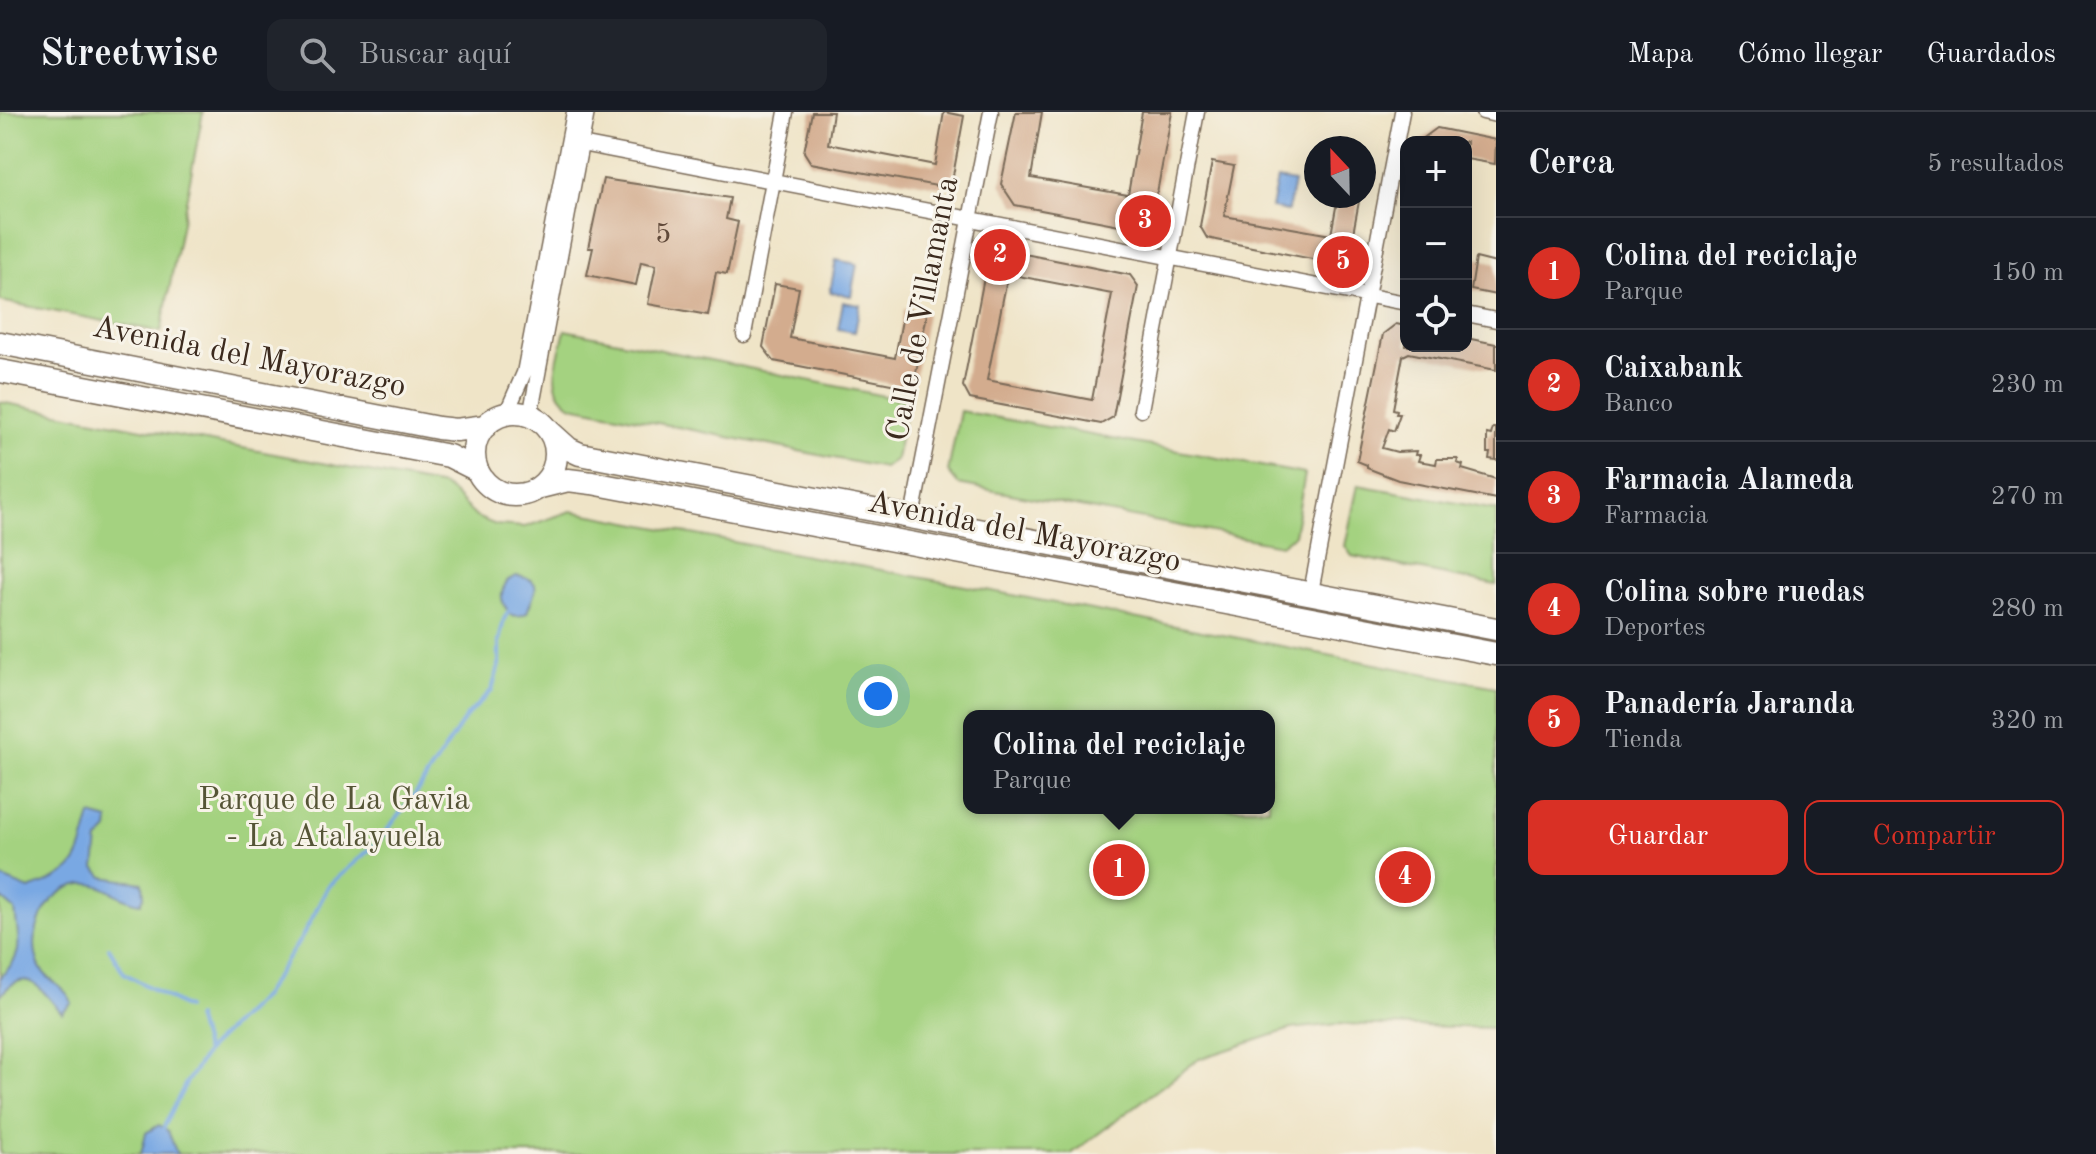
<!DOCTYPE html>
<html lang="es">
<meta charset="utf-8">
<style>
:root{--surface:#171b24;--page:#20242c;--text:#f1f3f6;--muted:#9ea1a6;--line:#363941;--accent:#d93025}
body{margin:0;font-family:"Old Standard TT",serif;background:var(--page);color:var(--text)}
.controls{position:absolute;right:24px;top:24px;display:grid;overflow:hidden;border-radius:16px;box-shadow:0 8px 32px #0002}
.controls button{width:72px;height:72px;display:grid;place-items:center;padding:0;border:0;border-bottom:2px solid var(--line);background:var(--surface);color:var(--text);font:40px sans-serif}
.compass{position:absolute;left:1304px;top:24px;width:72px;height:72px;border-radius:50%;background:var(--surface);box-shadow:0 8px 32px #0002;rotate:338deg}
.you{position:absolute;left:878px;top:584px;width:28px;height:28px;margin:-20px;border:6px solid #fff;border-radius:50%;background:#1a73e8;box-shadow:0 0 0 12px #1a73e833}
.badge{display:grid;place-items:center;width:52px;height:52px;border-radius:50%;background:var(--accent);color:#fff;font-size:26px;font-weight:700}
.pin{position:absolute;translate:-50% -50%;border:4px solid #fff;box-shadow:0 2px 8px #0006}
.popup{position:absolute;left:963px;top:598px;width:312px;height:104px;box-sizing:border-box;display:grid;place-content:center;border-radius:16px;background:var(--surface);filter:drop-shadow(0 2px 6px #0005);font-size:26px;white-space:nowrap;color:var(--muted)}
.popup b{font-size:30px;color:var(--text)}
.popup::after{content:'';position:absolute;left:50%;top:100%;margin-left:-16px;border:16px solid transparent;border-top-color:var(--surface)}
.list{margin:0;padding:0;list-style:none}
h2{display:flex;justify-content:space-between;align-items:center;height:104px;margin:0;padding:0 32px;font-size:34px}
h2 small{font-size:26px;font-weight:400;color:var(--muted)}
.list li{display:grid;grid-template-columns:52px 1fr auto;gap:24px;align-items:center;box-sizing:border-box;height:112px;padding:0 32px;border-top:2px solid var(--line)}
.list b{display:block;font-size:30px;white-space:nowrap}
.list p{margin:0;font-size:26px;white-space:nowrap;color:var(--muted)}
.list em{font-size:26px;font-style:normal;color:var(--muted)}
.actions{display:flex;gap:16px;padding:24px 32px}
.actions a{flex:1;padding:18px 0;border:2px solid var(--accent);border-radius:16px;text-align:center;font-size:28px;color:var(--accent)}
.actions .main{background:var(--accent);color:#fff}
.icon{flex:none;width:44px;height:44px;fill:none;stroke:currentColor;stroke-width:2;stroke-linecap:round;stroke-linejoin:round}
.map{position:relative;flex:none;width:1496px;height:1042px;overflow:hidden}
header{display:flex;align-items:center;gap:48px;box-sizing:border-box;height:112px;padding:0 40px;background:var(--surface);border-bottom:2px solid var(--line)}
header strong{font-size:38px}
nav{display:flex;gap:44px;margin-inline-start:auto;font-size:28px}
.search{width:560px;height:72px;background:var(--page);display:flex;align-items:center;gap:20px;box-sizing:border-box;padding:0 28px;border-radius:16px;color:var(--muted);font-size:30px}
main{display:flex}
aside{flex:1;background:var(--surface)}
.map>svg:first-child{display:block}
</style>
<header>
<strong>Streetwise</strong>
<div class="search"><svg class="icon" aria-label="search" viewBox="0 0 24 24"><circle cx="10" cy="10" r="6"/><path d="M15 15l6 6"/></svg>Buscar aquí</div>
<nav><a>Mapa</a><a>Cómo llegar</a><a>Guardados</a></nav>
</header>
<main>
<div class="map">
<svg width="1496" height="1042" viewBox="0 0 1496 1042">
<rect width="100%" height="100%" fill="#f7f3e8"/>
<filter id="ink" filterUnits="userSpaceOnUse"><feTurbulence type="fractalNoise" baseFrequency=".0125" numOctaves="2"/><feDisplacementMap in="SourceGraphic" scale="16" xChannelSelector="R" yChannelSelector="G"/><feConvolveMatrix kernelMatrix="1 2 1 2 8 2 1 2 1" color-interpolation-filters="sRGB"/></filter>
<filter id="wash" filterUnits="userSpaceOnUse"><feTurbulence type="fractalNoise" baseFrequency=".006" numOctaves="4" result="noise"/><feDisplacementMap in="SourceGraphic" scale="32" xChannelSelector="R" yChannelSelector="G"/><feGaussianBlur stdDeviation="1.8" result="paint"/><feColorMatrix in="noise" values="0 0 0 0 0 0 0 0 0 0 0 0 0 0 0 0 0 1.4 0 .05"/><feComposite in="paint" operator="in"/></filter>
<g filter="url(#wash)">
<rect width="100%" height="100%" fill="#efe4c7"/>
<path fill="#a4d280" stroke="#707e4f" stroke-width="2" fill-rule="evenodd" d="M0,0H203L161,220L0,189Z
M565,218L908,289L896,347L884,356L572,294C543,275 559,247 565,218Z
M0,290L443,374L452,380L476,405L496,413L525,415L571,399L1496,575V916L1338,912L1291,917L1199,947L1071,1042H0ZM969,604H1269V696H969Z
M960,299L1305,362L1294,423L1281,433L958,372L948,360Z
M1358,373L1496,398V473L1352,444L1345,434Z"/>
<path fill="#79a8e3" stroke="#5a6980" stroke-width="2" d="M1277,67L1294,70L1288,99L1271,96Z
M836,148L857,152L851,184L830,180Z
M843,190L860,193L855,220L838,217Z
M516,464C549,468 531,484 527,501L519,504L511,503C501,491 498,482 508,468Z
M91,703L109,708L108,718L98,728L95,756L103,765L143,771L144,784L141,791C121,790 104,769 82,772C46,777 25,823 40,855C47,870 68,876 72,891L62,901C42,879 27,850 0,884V865C26,842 18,830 15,798L0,785V765L29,777C81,760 77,751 91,703Z
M159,1013L168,1019L177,1042H141L146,1021Z"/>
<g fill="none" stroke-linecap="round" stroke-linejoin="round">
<path stroke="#79a8e3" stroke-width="4" d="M109,836L124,861L186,896
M196,905L206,941
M161,1021L186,971L210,935L263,884L302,825L329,773L376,732L416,681L466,605L492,578L499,553V529L504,507L511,496"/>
</g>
<g id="blocks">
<path fill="#d3ac8e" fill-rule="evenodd" d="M812,0H833L828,32L935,53L944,0L964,4L952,69L942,75L811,51L804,40Z
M1016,0H1042L1031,66L1128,83L1142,0H1172L1152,108L1140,117L1015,93L1001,72Z
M1437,16L1496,28L1495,52L1466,47V30H1421L1422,27Z
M1212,50L1234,54L1224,104L1331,123L1338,84H1360L1349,143L1337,152L1207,126L1200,114Z
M603,67L730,86L726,107L738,110L727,162L716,160L708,203L648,192L656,153L641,150L636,173L587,163L593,136H588Z
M1000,137L1130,163L1138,174L1113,305L1101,312L970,287L963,274L988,145ZM1008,162L1112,182L1092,288L987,268Z
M1476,146L1496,151V183L1471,178Z
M775,172L799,176L790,226L842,236L895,246L904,197L927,202L915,266L901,274L774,249L763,235Z
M1396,212L1406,214V234H1466V226L1496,232V258L1409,241L1403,244L1393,297L1397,298L1396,302H1400L1394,319L1389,317L1382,336L1397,340L1416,339L1415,343H1420L1418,349L1436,352L1437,347H1458L1457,351L1463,353L1462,357L1496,367V387L1398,368L1367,356V353L1357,349L1383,222Z
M1493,316H1496V348L1489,347L1490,341H1487V322L1491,323Z"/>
</g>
</g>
<g filter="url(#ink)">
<use href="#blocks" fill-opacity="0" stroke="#7a6b59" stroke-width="2"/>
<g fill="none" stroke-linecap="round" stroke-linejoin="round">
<defs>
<path id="minor" d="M1483,0L1496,3
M581,32L1406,191
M1466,202L1496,208
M744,223L786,0
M1141,298L1197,0
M506,302L524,261L574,0
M533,305L532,294L587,0
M912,405L991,0
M1311,480L1402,0"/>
<path id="primary" d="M0,231L438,316L456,318L486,314
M0,259L449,344L477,358
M474 342a41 41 0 1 1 82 0a41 41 0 1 1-82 0Z
M549,319L569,337L580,342L1496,517
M540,375L568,368L592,371L1496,542"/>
</defs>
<use href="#minor" stroke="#7a6b59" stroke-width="17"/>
<use href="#primary" stroke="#7a6b59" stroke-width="25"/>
<use href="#minor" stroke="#fff" stroke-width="14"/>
<use href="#primary" stroke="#fff" stroke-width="22"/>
</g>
</g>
<g text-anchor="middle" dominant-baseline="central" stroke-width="6" stroke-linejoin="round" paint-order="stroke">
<g font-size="28" fill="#614a3a">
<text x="663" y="123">5</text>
</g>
<g font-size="32" fill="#3b2a1e" stroke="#f7f3e8">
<text transform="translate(924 197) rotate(-79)">Calle de Villamanta</text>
<text transform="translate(249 246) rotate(11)">Avenida del Mayorazgo</text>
<text transform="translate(1024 421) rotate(11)">Avenida del Mayorazgo</text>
</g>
<g font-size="32" fill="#555436" stroke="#f7f3e8">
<text x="334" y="689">Parque de La Gavia<tspan x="334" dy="37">- La Atalayuela</tspan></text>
</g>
</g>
</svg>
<div class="controls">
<button>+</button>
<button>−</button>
<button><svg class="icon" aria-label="locate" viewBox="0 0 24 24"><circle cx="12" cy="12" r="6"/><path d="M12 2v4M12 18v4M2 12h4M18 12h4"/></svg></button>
</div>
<svg class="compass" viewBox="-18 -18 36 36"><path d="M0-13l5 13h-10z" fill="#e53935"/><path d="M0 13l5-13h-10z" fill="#9ea1a6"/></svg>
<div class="you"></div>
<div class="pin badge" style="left:1119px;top:758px">1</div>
<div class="popup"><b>Colina del reciclaje</b>Parque</div>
<div class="pin badge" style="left:1000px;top:143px">2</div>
<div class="pin badge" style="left:1145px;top:109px">3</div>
<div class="pin badge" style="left:1405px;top:765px">4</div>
<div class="pin badge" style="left:1343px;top:150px">5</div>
</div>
<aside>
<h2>Cerca<small>5 resultados</small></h2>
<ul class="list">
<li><span class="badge">1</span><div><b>Colina del reciclaje</b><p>Parque</p></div><em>150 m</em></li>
<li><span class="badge">2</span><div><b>Caixabank</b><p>Banco</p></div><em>230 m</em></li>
<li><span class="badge">3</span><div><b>Farmacia Alameda</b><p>Farmacia</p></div><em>270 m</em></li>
<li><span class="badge">4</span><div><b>Colina sobre ruedas</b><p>Deportes</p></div><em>280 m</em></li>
<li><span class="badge">5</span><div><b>Panadería Jaranda</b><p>Tienda</p></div><em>320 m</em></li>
</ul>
<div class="actions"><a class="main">Guardar</a><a>Compartir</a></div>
</aside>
</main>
